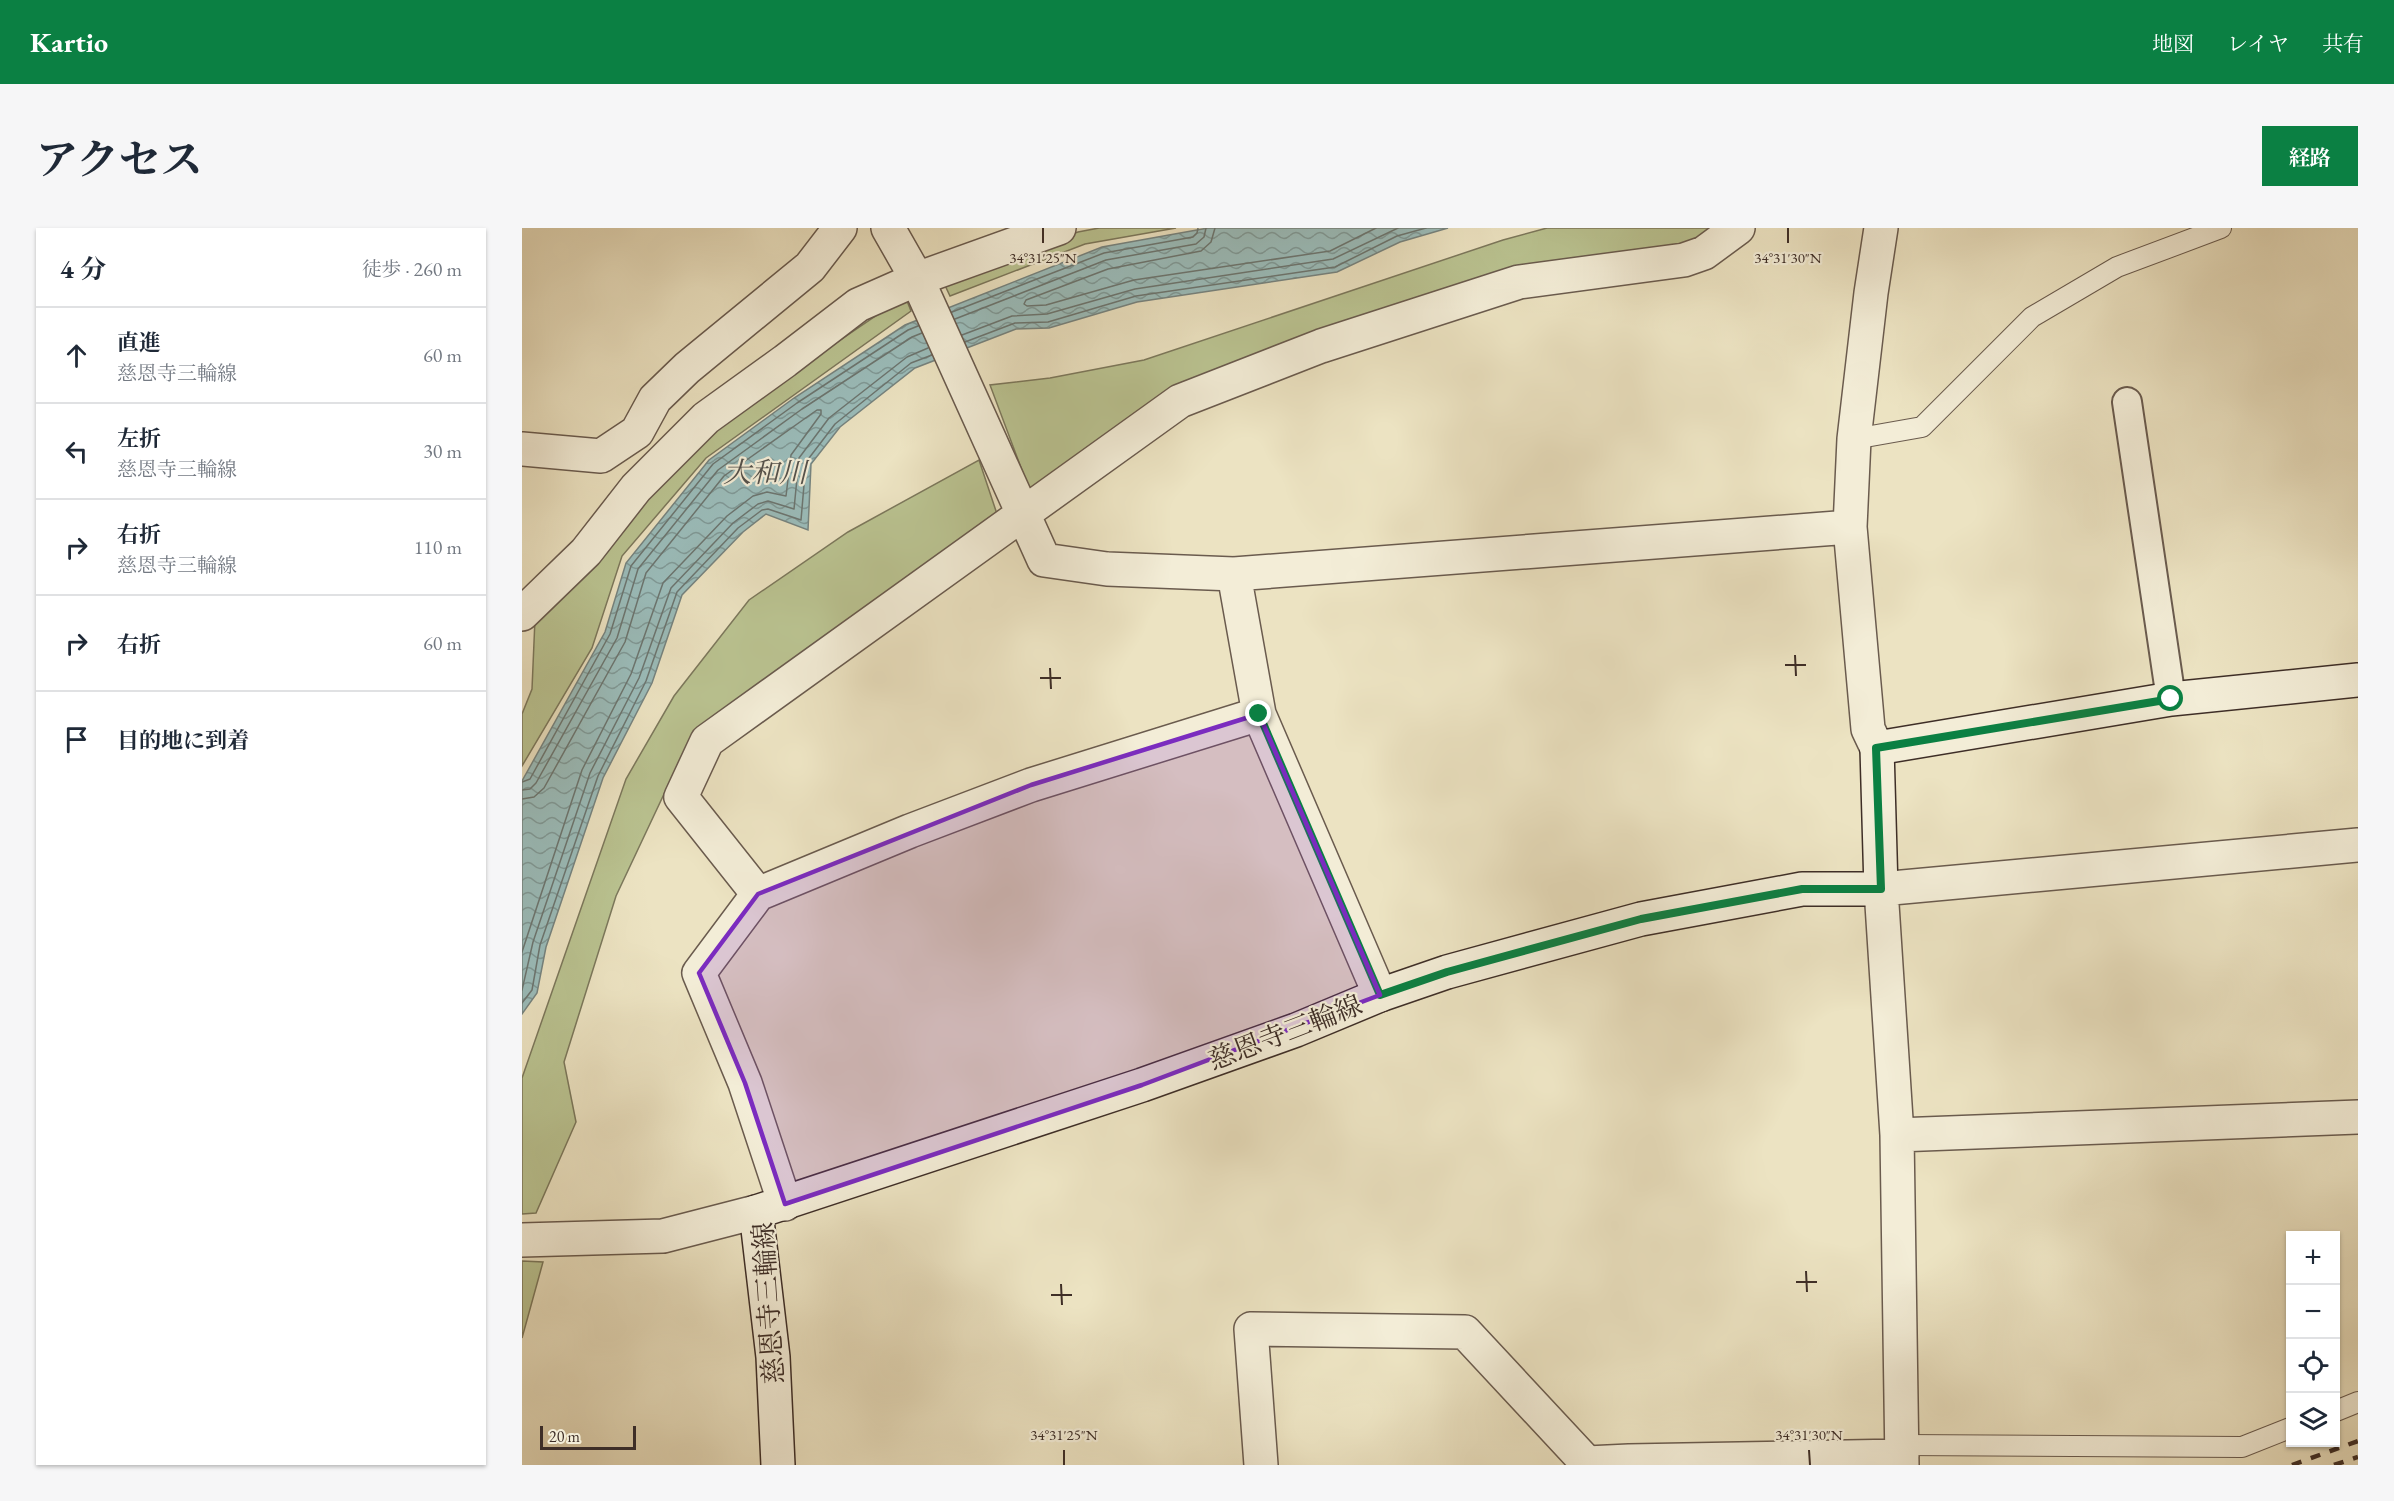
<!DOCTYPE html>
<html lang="ja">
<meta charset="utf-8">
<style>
:root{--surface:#fff;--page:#f6f6f7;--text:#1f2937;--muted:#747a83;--line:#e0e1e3;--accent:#0b8043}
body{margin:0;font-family:"EB Garamond","Noto Serif JP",serif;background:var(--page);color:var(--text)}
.controls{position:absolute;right:18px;bottom:18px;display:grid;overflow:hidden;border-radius:0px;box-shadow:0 2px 4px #0004}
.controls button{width:54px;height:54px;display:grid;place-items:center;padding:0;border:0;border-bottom:2px solid var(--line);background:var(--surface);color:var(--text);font:30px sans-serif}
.scale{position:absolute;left:18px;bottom:15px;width:96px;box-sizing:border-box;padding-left:6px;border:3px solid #3e2e27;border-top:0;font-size:16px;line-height:21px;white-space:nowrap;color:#3e2e27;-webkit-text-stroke:4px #f3edd7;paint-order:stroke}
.stop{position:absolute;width:18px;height:18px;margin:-14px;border:4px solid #0b8043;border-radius:50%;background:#fff}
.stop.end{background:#0b8043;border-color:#fff;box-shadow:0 2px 6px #0008}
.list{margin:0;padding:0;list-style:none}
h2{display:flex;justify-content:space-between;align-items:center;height:78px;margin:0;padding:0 24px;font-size:26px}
h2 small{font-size:20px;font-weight:400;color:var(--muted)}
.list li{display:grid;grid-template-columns:39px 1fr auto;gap:18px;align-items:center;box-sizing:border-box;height:96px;padding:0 24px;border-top:2px solid var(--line)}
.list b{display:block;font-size:22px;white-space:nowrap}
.list p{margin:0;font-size:20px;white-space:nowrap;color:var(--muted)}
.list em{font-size:20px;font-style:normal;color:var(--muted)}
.icon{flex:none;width:33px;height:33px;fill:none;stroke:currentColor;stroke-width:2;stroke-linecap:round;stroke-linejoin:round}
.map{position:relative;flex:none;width:1836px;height:1237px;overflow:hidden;border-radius:0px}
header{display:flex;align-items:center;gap:36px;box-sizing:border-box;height:84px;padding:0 30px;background:var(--accent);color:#fff}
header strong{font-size:28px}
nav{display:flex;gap:33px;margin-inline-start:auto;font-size:21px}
.intro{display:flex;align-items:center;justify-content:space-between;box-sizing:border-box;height:144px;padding:0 36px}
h1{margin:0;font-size:42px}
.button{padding:15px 27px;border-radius:0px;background:var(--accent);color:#fff;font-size:21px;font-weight:700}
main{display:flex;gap:36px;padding:0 36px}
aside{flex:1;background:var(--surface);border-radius:0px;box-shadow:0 2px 4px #0004}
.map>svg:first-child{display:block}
</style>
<header>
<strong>Kartio</strong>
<nav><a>地図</a><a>レイヤ</a><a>共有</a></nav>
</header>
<div class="intro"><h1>アクセス</h1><a class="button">経路</a></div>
<main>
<aside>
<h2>4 分<small>徒歩 · 260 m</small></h2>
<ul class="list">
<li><svg class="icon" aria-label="ahead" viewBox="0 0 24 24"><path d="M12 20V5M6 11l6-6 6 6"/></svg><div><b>直進</b><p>慈恩寺三輪線</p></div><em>60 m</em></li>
<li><svg class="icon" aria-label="left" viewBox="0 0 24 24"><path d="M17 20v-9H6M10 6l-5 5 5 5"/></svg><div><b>左折</b><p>慈恩寺三輪線</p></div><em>30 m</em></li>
<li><svg class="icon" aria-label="right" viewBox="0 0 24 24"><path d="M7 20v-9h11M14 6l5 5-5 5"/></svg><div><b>右折</b><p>慈恩寺三輪線</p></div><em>110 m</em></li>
<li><svg class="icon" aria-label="right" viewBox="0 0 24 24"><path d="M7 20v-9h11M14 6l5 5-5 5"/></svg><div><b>右折</b></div><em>60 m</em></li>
<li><svg class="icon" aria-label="arrive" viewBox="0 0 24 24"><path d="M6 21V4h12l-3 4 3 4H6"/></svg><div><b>目的地に到着</b></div></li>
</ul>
</aside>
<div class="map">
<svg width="1836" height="1237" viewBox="0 0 1836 1237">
<defs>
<pattern id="water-waves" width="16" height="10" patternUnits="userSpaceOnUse" patternTransform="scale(1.5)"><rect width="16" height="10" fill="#9bbdbb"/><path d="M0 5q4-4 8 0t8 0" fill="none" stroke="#809a98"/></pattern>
</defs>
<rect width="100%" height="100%" fill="#ece3c2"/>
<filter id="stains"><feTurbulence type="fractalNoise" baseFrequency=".00333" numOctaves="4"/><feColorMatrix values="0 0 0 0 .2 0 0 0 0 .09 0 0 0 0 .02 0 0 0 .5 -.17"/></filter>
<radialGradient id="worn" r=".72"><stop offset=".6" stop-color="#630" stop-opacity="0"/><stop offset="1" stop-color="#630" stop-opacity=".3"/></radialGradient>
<path fill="#bac391" stroke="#7c785c" stroke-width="1.5" d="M577,0H654L563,16L428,68L420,51L556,4Z
M1025,0H1199L1156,27L658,159L510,269L468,157L528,150L622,132L981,12Z
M383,68L389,83L184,230L100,328L70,420L0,538V486L10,461L13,391L179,207Z
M457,232L475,286L151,547L94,668L42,834L54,894L14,985L0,986V850L104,551L152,468L227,372L326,304Z
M0,1033L21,1034L0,1110Z"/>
<path fill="url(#water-waves)" stroke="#768480" stroke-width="1.5" d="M686,0H926L878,14L815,44L615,74L527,100L494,101L393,140L318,199L289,236L286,302L244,286L221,304L160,367L130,455L81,550L24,719L15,765L0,786V553L83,404L104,335L187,232L272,170L383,97L580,19Z"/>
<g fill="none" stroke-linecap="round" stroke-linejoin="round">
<path stroke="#6c7671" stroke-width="1.5" d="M693,0L689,14L679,23L586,41L504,72L502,76L505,78L524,77L612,52L808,23L854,0
M430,84L582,25L671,9L675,5L676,0
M433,91L584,32L674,16L682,9L684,0
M440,107L490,88L525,86L613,61L811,31L876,0
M443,114L493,95L526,94L614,68L813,39L875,8L904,0
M0,554L8,551L88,406L109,338L191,236L275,175L386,102L396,98
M0,562L8,561L14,555L95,410L116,341L196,242L280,181L390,109L400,105
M0,571L12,569L22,560L103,414L124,345L202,248L285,189L295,182H299V186L269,227L264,268L245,264L231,268L205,288L141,355L109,446L60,542L0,724
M0,762L11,714L68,545L117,450L149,360L211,295L236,276L246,273L272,281L277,230L307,190L385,129L406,120
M0,775L10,762L18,717L76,548L124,453L155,364L216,300L240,282L246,281L279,292L284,234L313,196L389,135L410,127"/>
<defs>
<path id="service" d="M1332,211L1400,199L1510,89L1595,39L1699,0
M1814,1183L1836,1174
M1380,1217L1720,1219L1768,1200"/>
<path id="pedestrian" d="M1605,174L1649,471"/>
<path id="minor" d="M366,0L395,51L522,332L585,341L712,346L1328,299
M0,221L79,228L115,204L133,171L165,140L288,39L318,0
M712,346L737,486L858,767
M0,386L64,324L114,260L184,190L263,133L336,77L395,51L537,0
M1355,520L1346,501L1328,299L1332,211L1349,65L1359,0
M236,666L159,569L185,513L658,173L799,118L997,54L1162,32L1182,25L1216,0
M1375,907L1836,889
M263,976L223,855L177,745L236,666L388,603L509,557L737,486
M0,1012L141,1008L234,984
M739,1237L729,1101L943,1104L1065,1235
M1061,1237L1065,1235L1107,1233L1380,1228
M1380,1237L1375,907L1359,661L1836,617"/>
<path id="secondary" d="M256,1237L251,1129L234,984L620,857L774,802L858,767L925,744L1119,691L1280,661H1359L1355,520L1649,471L1836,452"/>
</defs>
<use href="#service" stroke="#6a5b4e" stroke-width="22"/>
<use href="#pedestrian" stroke="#6a5b4e" stroke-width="32"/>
<use href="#minor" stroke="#6a5b4e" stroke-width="36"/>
<use href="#secondary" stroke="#3e2e27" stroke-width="36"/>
<use href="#service" stroke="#f3edd7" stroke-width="20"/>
<use href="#pedestrian" stroke="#f3edd7" stroke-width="28"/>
<use href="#minor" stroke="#f3edd7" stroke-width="33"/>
<use href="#secondary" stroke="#f3edd7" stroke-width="33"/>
<path stroke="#3e2e27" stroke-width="4.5" stroke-dasharray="10 10" stroke-linecap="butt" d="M1770,1237L1836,1213
M1812,1237L1836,1229"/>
</g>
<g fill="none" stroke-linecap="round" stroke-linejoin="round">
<path stroke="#0b8043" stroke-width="8" d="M737,486L858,767L925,744L1119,691L1280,661H1359L1354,520L1649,471"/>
</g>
<path fill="#7b2cbf" fill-opacity="0.2" stroke="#7b2cbf" stroke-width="4.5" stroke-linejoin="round" d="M737,486L858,767L620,857L263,976L223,855L177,745L236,666L509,557Z"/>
<path fill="none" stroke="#3e2e27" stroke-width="2" d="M521,0V15M1266,0V15M1273,427L1274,448M1263,437H1284M528,440L529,461M518,450H539M1284,1043L1285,1064M1274,1054H1295M539,1056L540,1077M529,1067H550M542,1222V1237M1287,1222L1288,1237"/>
<g text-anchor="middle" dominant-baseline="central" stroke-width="4.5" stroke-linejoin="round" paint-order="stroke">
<g font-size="27" fill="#3e2e27" stroke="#f3edd7">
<text transform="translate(763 804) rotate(-21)">慈恩寺三輪線</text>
<text transform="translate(246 1075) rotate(-94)">慈恩寺三輪線</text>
</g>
<g font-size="28" font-style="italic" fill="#55524c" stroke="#f3edd7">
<text x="243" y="244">大和川</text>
</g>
</g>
<g font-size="15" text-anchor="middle" fill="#3e2e27" stroke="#f3edd7" stroke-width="4.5" stroke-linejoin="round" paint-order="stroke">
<text x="521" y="35">34°31'25"N</text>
<text x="1266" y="35">34°31'30"N</text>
<text x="542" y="1212">34°31'25"N</text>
<text x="1287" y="1212">34°31'30"N</text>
</g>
<rect width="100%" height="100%" filter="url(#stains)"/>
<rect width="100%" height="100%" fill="url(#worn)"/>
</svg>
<div class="controls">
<button>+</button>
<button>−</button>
<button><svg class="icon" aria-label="locate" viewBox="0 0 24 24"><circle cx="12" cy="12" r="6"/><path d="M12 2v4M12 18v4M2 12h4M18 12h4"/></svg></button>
<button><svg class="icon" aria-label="layers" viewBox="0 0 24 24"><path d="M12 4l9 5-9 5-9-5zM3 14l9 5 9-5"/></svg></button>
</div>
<div class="scale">20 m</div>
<div class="stop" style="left:1649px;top:471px"></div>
<div class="stop end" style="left:737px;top:486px"></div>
</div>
</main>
